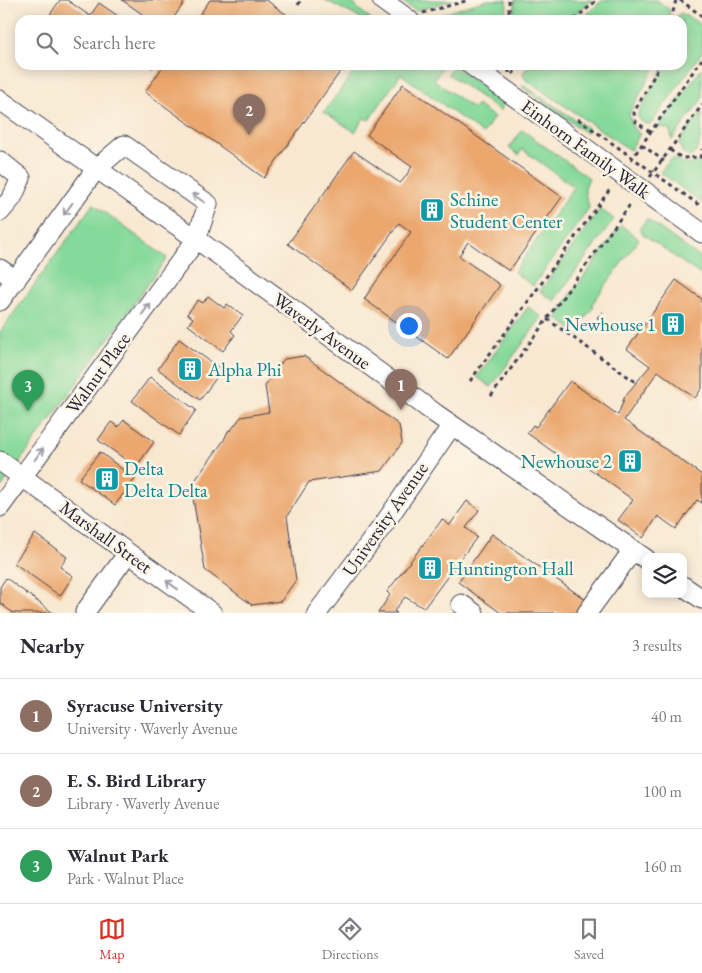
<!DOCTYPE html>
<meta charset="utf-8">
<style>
:root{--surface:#fff;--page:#f7f7f7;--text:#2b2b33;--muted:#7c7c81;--line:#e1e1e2;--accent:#d93025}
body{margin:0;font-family:"EB Garamond",serif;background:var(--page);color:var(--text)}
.controls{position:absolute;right:15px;bottom:15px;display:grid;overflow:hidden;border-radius:10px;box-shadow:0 2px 12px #0003}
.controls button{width:45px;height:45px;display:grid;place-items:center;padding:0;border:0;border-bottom:1px solid var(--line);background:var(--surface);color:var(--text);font:25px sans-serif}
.you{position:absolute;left:408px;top:325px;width:18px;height:18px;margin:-12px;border:4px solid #fff;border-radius:50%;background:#1a73e8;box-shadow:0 0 0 8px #1a73e833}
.badge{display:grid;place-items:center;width:32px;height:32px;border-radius:50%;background:var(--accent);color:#fff;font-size:16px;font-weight:700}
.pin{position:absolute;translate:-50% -41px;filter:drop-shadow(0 1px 2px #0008)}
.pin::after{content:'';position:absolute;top:26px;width:18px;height:15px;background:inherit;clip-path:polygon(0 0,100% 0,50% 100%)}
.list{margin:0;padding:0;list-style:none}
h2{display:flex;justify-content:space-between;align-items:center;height:65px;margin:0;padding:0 20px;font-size:21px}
h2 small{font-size:16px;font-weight:400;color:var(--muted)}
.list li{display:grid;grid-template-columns:32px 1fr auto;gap:15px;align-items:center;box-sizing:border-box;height:75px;padding:0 20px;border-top:1px solid var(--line)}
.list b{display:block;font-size:19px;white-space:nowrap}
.list p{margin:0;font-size:16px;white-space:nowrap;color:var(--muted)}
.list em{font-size:16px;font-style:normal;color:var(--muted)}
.icon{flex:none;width:28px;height:28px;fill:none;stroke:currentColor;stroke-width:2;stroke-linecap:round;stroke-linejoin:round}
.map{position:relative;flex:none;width:702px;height:613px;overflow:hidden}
.search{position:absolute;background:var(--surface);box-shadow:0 2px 12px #0003;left:15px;right:15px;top:15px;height:55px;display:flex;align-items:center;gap:12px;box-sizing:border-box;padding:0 18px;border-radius:15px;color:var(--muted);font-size:19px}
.sheet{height:290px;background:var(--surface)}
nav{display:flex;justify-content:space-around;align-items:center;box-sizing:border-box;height:70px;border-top:1px solid var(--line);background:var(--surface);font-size:14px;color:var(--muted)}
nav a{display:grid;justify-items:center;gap:2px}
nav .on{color:var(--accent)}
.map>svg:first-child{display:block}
</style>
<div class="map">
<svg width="702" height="613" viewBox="0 0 702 613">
<rect width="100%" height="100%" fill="#fcf5e5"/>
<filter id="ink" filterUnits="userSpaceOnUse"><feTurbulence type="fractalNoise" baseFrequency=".02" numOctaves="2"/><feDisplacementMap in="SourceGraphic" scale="10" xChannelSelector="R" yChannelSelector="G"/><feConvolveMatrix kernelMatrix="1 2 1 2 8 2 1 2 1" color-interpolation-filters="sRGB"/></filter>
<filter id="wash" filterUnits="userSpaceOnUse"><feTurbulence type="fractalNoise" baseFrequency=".0096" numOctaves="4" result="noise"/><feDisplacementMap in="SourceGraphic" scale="20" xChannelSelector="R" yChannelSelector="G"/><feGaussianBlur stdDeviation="1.12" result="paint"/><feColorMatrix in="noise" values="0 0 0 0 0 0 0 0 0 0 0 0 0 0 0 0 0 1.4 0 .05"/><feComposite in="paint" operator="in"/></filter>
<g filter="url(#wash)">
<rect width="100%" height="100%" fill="#f8e8d1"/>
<path fill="#85d99a" stroke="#547e6a" d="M325,0H349L371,20H364Z
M400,0H453L416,11Z
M487,0H507L506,20L426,19Z
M515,0H592L569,20H514Z
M603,0H657L670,10L668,20H580Z
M681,13L702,25V52L651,124H646L639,120L638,113L665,65H682V20H676L677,16Z
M359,65H444L434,80L474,109L477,105L494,117L483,134L401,74L369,120L364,118L355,132L324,112Z
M529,65H656L629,114L633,128L640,134L630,150L525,79L523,73Z
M454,66L502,99L504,104L500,111L448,74Z
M702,68V99L672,140L670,130L662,127L657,128Z
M523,85L589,129L586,133L522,87Z
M702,111C702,125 702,152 690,157L682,152L679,142Z
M522,130L589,178C581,194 587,194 589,208L533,286L514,272L574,187L522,149L519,155L509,148Z
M672,158L687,165L702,161V203L660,172Z
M93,204L167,258L0,489V332Z
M600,209L614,219L554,301L540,291Z
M647,219L702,259V276L643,234L639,229Z
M621,225L639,239L592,304L594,306L575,332L557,318L563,308L562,307Z
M528,307L542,317L491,387L477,377Z"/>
<g id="blocks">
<path fill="#eba76e" d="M60,0H67L90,16L99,3L124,20H48L47,19Z
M122,0H186L172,20H151Z
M210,0H266L294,20H196Z
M164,65H345L264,178L145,92Z
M403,84L562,197L509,271L468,242L459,256L500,285L448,359L364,299L411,232L399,223L352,290L288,244L354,151L400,183L403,180L412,167L367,135Z
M676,280L702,299V388L695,398L658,371L624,420L702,475V503L697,500L676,529L658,516L643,538L618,520L633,500L575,458L570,464L527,433L533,425L536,427L570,381L618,415L625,396L650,366L627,349Z
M208,296L224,308L227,304L243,315L231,331L235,335L223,351L188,325L193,318L187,314L198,300L203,303Z
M179,339L222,370L200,400L158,369Z
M304,356L399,425L402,443L382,471L309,482L287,516L296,580L281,601L252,605L205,570L191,486L224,440L228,431L231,430L241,417L269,412L265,386L284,359Z
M150,377L196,410L179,435L132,401Z
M124,420L154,442L136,467L98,440L111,422L118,427Z
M100,452L135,479L115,505L79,479Z
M467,501L479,510L466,528L477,537L424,608L405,597L394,611L397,613H378L390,595L387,592L441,521L442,519L449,526Z
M35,534L67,557L60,567L73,576L60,596L14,563Z
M492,534L586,600L576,613H501L458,582Z
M6,578L53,613H13L0,603V587Z"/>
</g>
</g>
<g filter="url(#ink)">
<use href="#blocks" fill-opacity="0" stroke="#424052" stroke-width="1"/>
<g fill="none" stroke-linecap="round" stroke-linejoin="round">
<defs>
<path id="minor" d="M382,0L409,20
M471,65L702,233
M0,100L220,256L436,414L646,559
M0,161L21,178L12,198L0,212
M0,269L16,280
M0,301L96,169L124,145L208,204L196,240L0,507
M0,461L212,613
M683,586L702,599
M461,604L474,613
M85,612L128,553
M317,613L384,524L452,425
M587,613L633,550"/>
</defs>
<use href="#minor" stroke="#424052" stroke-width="21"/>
<path stroke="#424052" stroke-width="3" stroke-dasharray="4 4" stroke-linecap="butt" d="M680,0L702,16
M298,5L301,0
M423,13L469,0
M509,20V0
M574,20L597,0
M671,20L676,0
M150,65L154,68
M509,73V65
M512,74L523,65
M578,119L702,207
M650,132L635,121L634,112L660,65
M642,145L664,161
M670,150L682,158L702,157
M700,158L702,149
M631,160L702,59
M650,177L702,105
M547,319L637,383
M593,325L603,312
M470,381L611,188
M491,396L632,202"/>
<use href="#minor" stroke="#fff" stroke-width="19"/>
</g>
<defs><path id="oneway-shaft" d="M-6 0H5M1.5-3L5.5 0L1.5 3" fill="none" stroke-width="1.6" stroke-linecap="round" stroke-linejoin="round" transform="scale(1.25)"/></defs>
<g stroke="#9c9ca7">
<use href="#oneway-shaft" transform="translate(198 198) rotate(-145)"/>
<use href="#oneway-shaft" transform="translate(68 209) rotate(126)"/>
<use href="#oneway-shaft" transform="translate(146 309) rotate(-54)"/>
<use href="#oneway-shaft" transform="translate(39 454) rotate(-54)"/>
<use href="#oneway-shaft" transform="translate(172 585) rotate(-144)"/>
</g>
</g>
<defs>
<symbol id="building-square" viewBox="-11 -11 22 22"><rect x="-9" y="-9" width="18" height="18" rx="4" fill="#0f9aa8" stroke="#fcf5e5"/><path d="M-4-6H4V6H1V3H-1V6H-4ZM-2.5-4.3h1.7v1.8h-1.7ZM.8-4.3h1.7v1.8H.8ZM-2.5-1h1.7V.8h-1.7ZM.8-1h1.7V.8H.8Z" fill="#fff"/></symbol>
</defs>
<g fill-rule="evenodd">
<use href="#building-square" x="418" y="196" width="28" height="28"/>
<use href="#building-square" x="659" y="310" width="28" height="28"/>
<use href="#building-square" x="176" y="355" width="28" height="28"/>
<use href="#building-square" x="616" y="447" width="28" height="28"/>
<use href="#building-square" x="93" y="465" width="28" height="28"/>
<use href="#building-square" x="416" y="554" width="28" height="28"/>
</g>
<g text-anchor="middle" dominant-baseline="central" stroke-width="5" stroke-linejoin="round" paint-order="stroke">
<g font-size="19" fill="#22223b" stroke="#fcf5e5">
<text transform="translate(586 149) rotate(36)">Einhorn Family Walk</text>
<text transform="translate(322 331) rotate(36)">Waverly Avenue</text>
<text transform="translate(98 373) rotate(-54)">Walnut Place</text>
<text transform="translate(385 519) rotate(-55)">University Avenue</text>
<text transform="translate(106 537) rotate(36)">Marshall Street</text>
</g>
<g font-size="19" fill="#0d838f" stroke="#fcf5e5" text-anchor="start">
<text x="450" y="199">Schine<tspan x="450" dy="22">Student Center</tspan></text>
<text x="656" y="324" text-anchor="end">Newhouse 1</text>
<text x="208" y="369">Alpha Phi</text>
<text x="612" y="461" text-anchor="end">Newhouse 2</text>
<text x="124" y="468">Delta<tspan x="124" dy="22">Delta Delta</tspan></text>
<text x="448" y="568">Huntington Hall</text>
</g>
</g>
</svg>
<div class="controls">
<button><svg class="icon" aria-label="layers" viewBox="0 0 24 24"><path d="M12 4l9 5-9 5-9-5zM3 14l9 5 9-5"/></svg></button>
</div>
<div class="you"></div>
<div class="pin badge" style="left:401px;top:410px;background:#8d6e63">1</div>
<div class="pin badge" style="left:249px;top:135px;background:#8d6e63">2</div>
<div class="pin badge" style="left:28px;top:411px;background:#2e9e5b">3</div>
<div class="search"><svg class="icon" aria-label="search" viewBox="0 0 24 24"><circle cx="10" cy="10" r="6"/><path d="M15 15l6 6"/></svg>Search here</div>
</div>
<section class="sheet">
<h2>Nearby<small>3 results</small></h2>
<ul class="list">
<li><span class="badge" style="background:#8d6e63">1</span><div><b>Syracuse University</b><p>University · Waverly Avenue</p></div><em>40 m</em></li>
<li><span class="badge" style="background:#8d6e63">2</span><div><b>E. S. Bird Library</b><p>Library · Waverly Avenue</p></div><em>100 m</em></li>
<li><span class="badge" style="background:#2e9e5b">3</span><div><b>Walnut Park</b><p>Park · Walnut Place</p></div><em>160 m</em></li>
</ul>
</section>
<nav>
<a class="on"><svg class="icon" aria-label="map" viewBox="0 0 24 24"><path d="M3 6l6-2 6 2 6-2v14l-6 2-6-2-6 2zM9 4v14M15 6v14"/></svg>Map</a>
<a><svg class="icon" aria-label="directions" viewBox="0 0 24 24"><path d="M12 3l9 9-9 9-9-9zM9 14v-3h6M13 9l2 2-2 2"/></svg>Directions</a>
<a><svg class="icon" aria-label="saved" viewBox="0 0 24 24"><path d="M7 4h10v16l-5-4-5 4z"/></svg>Saved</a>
</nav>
